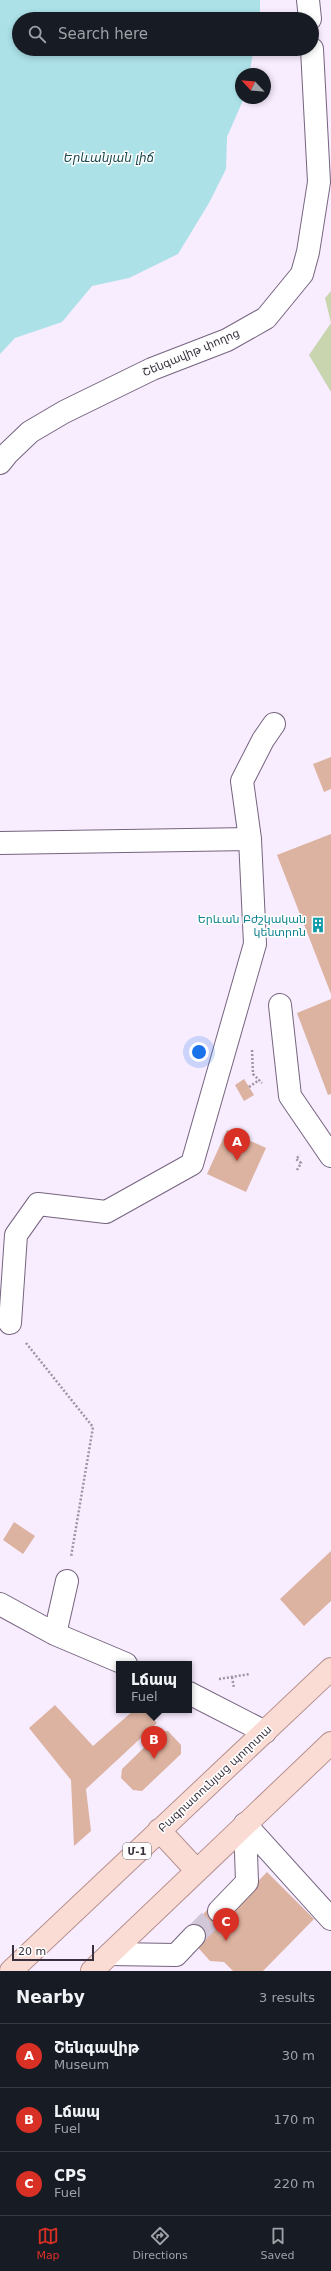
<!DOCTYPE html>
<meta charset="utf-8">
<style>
:root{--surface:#171b24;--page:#242831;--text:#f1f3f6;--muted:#9ea1a6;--line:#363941;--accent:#d93025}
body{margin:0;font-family:"DejaVu Sans","Noto Sans Armenian",sans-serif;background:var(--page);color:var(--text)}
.compass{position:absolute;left:235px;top:68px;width:36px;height:36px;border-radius:50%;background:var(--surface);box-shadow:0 2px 6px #0003;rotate:296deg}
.scale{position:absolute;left:12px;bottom:10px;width:82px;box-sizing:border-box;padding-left:4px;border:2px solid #38313d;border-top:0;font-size:11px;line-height:14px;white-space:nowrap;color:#38313d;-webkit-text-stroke:3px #fefefe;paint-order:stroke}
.you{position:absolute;left:199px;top:1052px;width:14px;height:14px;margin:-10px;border:3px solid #fff;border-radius:50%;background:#1a73e8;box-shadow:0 0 0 6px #1a73e833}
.badge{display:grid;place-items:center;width:26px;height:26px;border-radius:50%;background:var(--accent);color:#fff;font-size:13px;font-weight:700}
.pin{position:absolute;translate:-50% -33px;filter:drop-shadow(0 1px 2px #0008)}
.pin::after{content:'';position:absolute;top:21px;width:14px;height:12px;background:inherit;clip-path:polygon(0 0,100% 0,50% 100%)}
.popup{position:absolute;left:116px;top:1661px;width:76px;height:52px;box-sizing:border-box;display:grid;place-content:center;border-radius:0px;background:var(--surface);filter:drop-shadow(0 1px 3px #0005);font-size:13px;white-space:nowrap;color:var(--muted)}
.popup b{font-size:15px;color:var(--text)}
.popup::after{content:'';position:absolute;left:50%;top:100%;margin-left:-8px;border:8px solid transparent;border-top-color:var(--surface)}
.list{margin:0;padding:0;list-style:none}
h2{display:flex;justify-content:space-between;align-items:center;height:52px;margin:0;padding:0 16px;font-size:17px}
h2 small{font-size:13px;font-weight:400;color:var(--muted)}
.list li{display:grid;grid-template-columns:26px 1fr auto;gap:12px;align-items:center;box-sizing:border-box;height:64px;padding:0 16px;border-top:1px solid var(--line)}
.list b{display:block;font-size:15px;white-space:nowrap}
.list p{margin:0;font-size:13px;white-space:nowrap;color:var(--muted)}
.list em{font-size:13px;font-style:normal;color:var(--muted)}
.icon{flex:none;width:22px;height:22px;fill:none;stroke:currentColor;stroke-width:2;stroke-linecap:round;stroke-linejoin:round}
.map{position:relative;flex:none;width:331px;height:1971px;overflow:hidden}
.search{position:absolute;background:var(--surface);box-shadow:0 2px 6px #0003;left:12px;right:12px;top:12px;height:44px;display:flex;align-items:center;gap:10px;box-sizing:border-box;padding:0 14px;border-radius:22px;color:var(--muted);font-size:15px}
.sheet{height:244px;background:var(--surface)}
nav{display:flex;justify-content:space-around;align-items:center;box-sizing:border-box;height:56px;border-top:1px solid var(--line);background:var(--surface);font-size:11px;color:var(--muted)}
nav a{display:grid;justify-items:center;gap:2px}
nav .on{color:var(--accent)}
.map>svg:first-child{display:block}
</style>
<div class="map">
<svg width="331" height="1971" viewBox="0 0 331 1971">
<rect width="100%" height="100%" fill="#f8ecff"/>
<path fill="#c8d5af" d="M331,291V392L309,355L331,323L325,298Z"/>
<path fill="#ace1e8" d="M0,0H260V19H19V49H254L249,74H241V98H244L227,137L226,169L209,203L178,254L129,278L92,286L62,322L15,338L0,354Z"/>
<path fill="#dcb2a0" d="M331,757V789L324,792L313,764Z
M331,834V994L277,855Z
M331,999V1094L328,1095L297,1013Z
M244,1079L254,1095L244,1101L235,1085Z
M227,1130L266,1148L246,1192L207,1174Z
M14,1522L35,1536L23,1554L3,1540Z
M331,1551V1601L304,1626L280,1599Z
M55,1705L93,1746L134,1710H145L157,1723L86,1789L91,1831L74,1846L71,1780L29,1728Z
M168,1731L181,1745V1754L142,1791L133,1790L121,1778L122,1769L160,1732Z
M267,1872L314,1919L263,1971H233L224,1962L210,1961L193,1942L197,1928L193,1925L207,1910L210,1913L230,1910Z"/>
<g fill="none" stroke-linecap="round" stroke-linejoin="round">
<path stroke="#d2c7d8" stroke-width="22" stroke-dasharray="22 11" stroke-linecap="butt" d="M194,1936L219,1911"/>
<defs>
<path id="minor" d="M308,0L310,19
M0,463L8,453L30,432L64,412L152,369L227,340L266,318L302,274L308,252L319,182L312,49
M0,843L250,839
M280,1005L290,1096L331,1156
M10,1323L16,1235L38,1204L106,1212L192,1164L255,944L250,839L242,781L263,740L274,724
M0,1604L55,1634L126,1664
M55,1634L67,1581
M189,1693L265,1732
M245,1824L331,1919
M219,1911L247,1882L245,1824
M110,1954L176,1955L194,1936"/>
<path id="major" d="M159,1830L197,1871
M11,1971L331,1669
M92,1971L331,1743"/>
</defs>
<use href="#minor" stroke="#75647f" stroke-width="24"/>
<use href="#major" stroke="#b5918e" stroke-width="24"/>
<path stroke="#9e94a4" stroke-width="2.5" stroke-dasharray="2 2" stroke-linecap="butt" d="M252,1050L253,1074L262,1083
M249,1087L259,1080
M297,1170L301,1163L296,1159L300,1155
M26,1343L93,1427L71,1557
M232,1677L234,1688
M219,1679L250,1674"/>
<use href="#minor" stroke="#fff" stroke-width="22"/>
<use href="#major" stroke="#fbdcd5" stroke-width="22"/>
</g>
<defs>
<symbol id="building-bare" viewBox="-9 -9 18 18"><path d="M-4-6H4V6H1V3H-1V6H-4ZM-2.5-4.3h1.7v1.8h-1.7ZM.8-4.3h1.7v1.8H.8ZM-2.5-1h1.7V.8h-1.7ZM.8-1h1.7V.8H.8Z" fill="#0f9aa8" stroke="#fefefe" stroke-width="2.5" paint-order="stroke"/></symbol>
</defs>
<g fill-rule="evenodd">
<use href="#building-bare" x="307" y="914" width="22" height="22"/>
</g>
<g text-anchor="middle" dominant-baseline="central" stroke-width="3" stroke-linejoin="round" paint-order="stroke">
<rect fill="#fefefe" stroke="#736e77" stroke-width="1" x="123" y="1843" width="28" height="16" rx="3"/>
<g font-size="10" font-weight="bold" fill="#38313d">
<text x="137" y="1851">Մ-1</text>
</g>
<g font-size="11" fill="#38313d" stroke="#fefefe">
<text transform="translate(191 353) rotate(-23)">Շենգավիթ փողոց</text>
<text transform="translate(215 1779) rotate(-43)">Բագրատունյաց պողոտա</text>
</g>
<g font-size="11" fill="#0d838f" stroke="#fefefe" text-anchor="end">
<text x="306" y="919">Երևան Բժշկական<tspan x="306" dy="13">կենտրոն</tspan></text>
</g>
<g font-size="12" font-style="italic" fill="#1a494f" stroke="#fefefe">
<text x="109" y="158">Երևանյան լիճ</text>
</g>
</g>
</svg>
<svg class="compass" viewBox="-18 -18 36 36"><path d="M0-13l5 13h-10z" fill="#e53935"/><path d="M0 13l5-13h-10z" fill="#9ea1a6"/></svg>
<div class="scale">20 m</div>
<div class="you"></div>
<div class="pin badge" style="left:237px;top:1161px">A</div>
<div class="pin badge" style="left:154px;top:1759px">B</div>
<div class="popup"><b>Լճապ</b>Fuel</div>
<div class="pin badge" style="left:226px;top:1941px">C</div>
<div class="search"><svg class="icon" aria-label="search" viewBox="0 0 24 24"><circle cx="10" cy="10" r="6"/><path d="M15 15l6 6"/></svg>Search here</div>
</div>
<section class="sheet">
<h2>Nearby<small>3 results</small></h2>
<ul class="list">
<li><span class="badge">A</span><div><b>Շենգավիթ</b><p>Museum</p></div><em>30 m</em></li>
<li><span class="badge">B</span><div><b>Լճապ</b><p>Fuel</p></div><em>170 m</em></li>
<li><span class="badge">C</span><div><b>CPS</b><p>Fuel</p></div><em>220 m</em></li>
</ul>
</section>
<nav>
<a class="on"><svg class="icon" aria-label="map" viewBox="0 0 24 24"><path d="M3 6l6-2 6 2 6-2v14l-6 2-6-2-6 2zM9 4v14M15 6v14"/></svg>Map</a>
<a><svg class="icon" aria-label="directions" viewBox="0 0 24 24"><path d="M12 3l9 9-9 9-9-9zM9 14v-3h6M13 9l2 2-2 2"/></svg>Directions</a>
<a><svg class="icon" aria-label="saved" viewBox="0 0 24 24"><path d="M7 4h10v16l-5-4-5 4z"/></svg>Saved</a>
</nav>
